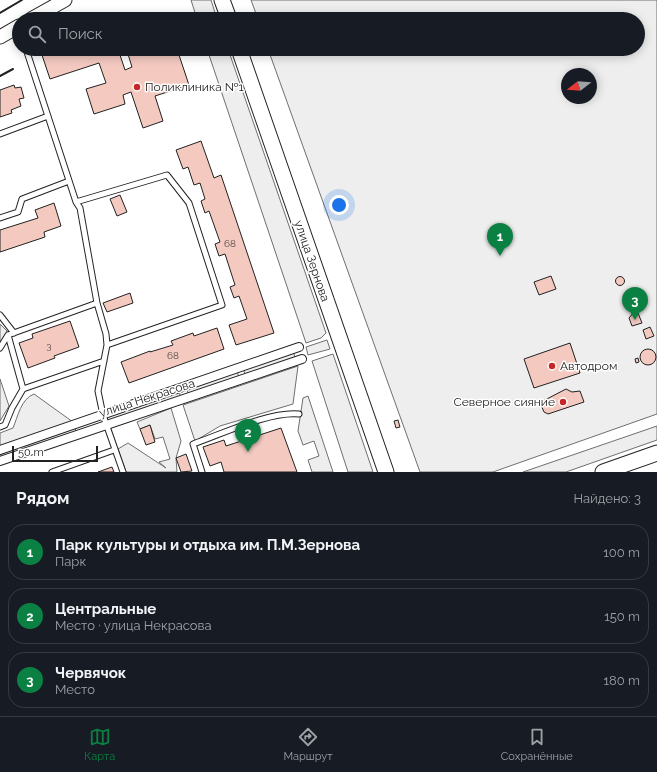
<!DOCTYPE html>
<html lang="ru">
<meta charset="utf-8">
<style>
:root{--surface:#171b24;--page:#20242c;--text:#f1f3f6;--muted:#9ea1a6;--line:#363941;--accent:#0b8043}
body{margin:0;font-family:Raleway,sans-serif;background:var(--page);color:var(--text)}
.compass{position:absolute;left:561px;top:68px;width:36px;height:36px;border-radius:50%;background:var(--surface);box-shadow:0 2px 10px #0003;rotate:253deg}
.scale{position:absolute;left:12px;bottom:10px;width:86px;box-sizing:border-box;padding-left:4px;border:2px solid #222;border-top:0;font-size:11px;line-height:14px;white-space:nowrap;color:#222;-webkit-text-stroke:3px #fff;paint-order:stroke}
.you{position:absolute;left:339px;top:205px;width:14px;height:14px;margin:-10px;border:3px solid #fff;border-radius:50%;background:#1a73e8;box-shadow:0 0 0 6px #1a73e833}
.badge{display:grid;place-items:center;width:26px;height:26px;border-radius:50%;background:var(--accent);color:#fff;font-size:13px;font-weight:700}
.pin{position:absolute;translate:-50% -33px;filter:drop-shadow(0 1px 2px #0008)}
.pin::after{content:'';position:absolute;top:21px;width:14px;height:12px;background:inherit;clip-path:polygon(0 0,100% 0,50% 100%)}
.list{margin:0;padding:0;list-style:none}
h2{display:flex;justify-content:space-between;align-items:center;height:52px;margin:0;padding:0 16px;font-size:17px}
h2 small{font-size:13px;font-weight:400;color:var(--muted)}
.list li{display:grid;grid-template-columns:26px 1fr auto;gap:12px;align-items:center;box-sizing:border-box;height:56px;margin:0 8px 8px;padding:0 8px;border:1px solid var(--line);border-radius:16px}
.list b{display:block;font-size:15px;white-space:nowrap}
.list p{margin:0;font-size:13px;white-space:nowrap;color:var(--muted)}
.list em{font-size:13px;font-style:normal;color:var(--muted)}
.icon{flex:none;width:22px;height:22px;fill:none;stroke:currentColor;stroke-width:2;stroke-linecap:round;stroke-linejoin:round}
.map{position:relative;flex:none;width:657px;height:472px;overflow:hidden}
.search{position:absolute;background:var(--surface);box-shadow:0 2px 10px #0003;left:12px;right:12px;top:12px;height:44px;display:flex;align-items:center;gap:10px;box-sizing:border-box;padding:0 14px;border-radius:22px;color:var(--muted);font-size:15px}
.sheet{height:244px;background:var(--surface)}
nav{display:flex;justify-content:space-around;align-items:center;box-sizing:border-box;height:56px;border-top:1px solid var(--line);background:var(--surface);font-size:11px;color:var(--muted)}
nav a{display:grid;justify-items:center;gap:2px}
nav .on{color:var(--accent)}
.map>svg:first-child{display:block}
</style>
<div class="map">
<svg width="657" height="472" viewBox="0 0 657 472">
<rect width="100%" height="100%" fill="#fff"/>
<path fill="#eee" stroke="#6f6f6f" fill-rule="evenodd" d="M191,0H211L217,19H197Z
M251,0H657V414L493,472H420L268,49H638V19H258ZM567,74H591V98H567Z
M207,49H228L326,333L321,338L306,343Z
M0,324L7,331L0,344Z
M327,340L330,349L308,355L306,347Z
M293,351L296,360L246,376L243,369Z
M333,354L373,472H348L312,361Z
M298,366L293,404L220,426L195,441L183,405Z
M237,371L239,378L189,395L186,388Z
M0,379L9,406L0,421Z
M179,391L181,398L108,423L105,415Z
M34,394L73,422L0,447V433L13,428C18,416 21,399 34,394Z
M308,396L333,472H312L308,460L319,456L314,441L303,445L298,431L303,398Z
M171,408L181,441L176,458L177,472H126L118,449L128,443L166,468L159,462L170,459L163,437L155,439L150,425L140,429L137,422Z
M657,426V440L566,472H523Z
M75,427L76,432L0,459V452Z"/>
<path fill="#f3c9c0" stroke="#222" d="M40,49H118L125,70L132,67L127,51L133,49H177L189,85L155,96L163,121L143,128L131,92L123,95L125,104L94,114L86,89L106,83L99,63L50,79Z
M14,85L15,88L21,87L24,98L19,99L21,106L11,110L12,113L0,117V90Z
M201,141L214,178L221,175L274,333L236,345L229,325L247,319L239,296L234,298L230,287L235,285L225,254L219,256L215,244L220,242L209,211L205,213L201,201L205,199L200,183L194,185L188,167L183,169L176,150Z
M120,195L127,212L117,216L110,199Z
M54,203L61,226L44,232L45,237L0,252V230L38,218L35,210Z
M551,276L556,289L539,295L534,282Z
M615.5 281a4.5 4.5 0 1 1 9 0a4.5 4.5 0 1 1-9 0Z
M130,293L133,303L107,312L103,303Z
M634,312L638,313L642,323L632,326L629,318Z
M70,321L79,347L54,356L55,358L28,368L19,343L33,338L32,334Z
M650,327L654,336L646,339L643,330Z
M217,328L224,349L129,383L121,362L150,351V352L173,345L171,341L193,333L194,336Z
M570,343L580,373L534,388L524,359Z
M640 357a8 8 0 1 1 16 0a8 8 0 1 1-16 0Z
M638,358L639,362L636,363L635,359Z
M566,389L572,392L580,391L584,402L548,414L544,412L541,405L543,401Z
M398,420L400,427L396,428L394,421Z
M150,425L155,442L146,445L140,429Z
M281,428L297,472H224L221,462L210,466L203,447L224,440L226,446Z
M186,454L192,471L181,472L176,458Z
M112,467L114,472H98Z"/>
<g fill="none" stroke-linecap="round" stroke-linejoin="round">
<defs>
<path id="service" d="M26,49L76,202L80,208L97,303L106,334L107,345L98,391L103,415L123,472
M0,134L48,116
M76,202L167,175L189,203L222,305L107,345
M0,218L18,212L22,199L69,181
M97,303L8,335L23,389L104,361
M0,315L14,333
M0,348L8,335
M0,427L5,425L12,408L23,389
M52,472L114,450
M202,472L193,444C222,434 270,411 299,414"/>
<path id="pedestrian" d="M0,450L299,347
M0,461L302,359"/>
<path id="tertiary" d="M31,19L65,0
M0,37L19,26"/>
<path id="secondary" d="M222,0L229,19
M239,49L386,472
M603,472L657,453"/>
</defs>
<use href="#service" stroke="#222" stroke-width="7"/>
<use href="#pedestrian" stroke="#222" stroke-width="10"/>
<use href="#tertiary" stroke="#222" stroke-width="15"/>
<use href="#secondary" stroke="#222" stroke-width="17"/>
<use href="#service" stroke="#fff" stroke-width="5"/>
<use href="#pedestrian" stroke="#fff" stroke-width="8"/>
<use href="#tertiary" stroke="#fff" stroke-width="13"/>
<use href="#secondary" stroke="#fff" stroke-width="15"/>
<path stroke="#222" stroke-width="2" d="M0,13L22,0
M0,76L13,69"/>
</g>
<g fill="#c62828" stroke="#fff" stroke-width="1.5">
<circle cx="137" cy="87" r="4"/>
<circle cx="552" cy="366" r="4"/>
<circle cx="563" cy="402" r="4"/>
</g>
<g text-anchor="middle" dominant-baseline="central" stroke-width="3" stroke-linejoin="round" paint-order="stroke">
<g font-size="10" fill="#564c4a">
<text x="230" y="243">68</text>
<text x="49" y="345">3</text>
<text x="173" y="355">68</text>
</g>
<g font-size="12" fill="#222" stroke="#fff" text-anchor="start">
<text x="145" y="87">Поликлиника №1</text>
<text x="560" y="366">Автодром</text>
<text x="555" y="402" text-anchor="end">Северное сияние</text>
</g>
<g font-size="12" fill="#222" stroke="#fff">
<text transform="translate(312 261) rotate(71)">улица Зернова</text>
<text transform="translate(147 398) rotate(-18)">улица Некрасова</text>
</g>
</g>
</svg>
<svg class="compass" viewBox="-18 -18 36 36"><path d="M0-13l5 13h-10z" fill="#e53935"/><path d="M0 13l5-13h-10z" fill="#9ea1a6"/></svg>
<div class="scale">50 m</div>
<div class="you"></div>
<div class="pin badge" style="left:500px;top:256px">1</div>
<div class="pin badge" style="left:248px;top:452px">2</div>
<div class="pin badge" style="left:635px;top:320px">3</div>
<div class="search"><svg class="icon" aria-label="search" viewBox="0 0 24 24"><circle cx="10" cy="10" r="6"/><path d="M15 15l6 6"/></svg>Поиск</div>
</div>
<section class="sheet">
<h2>Рядом<small>Найдено: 3</small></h2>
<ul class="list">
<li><span class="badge">1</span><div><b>Парк культуры и отдыха им. П.М.Зернова</b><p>Парк</p></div><em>100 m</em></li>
<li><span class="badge">2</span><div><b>Центральные</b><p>Место · улица Некрасова</p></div><em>150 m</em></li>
<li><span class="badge">3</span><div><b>Червячок</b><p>Место</p></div><em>180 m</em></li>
</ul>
</section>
<nav>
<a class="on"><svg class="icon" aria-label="map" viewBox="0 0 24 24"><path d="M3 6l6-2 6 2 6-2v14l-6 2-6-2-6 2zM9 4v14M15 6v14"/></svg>Карта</a>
<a><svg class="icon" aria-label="directions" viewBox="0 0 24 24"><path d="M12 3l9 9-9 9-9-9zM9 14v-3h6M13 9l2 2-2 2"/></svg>Маршрут</a>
<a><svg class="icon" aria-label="saved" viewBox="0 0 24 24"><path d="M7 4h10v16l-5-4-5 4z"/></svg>Сохранённые</a>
</nav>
